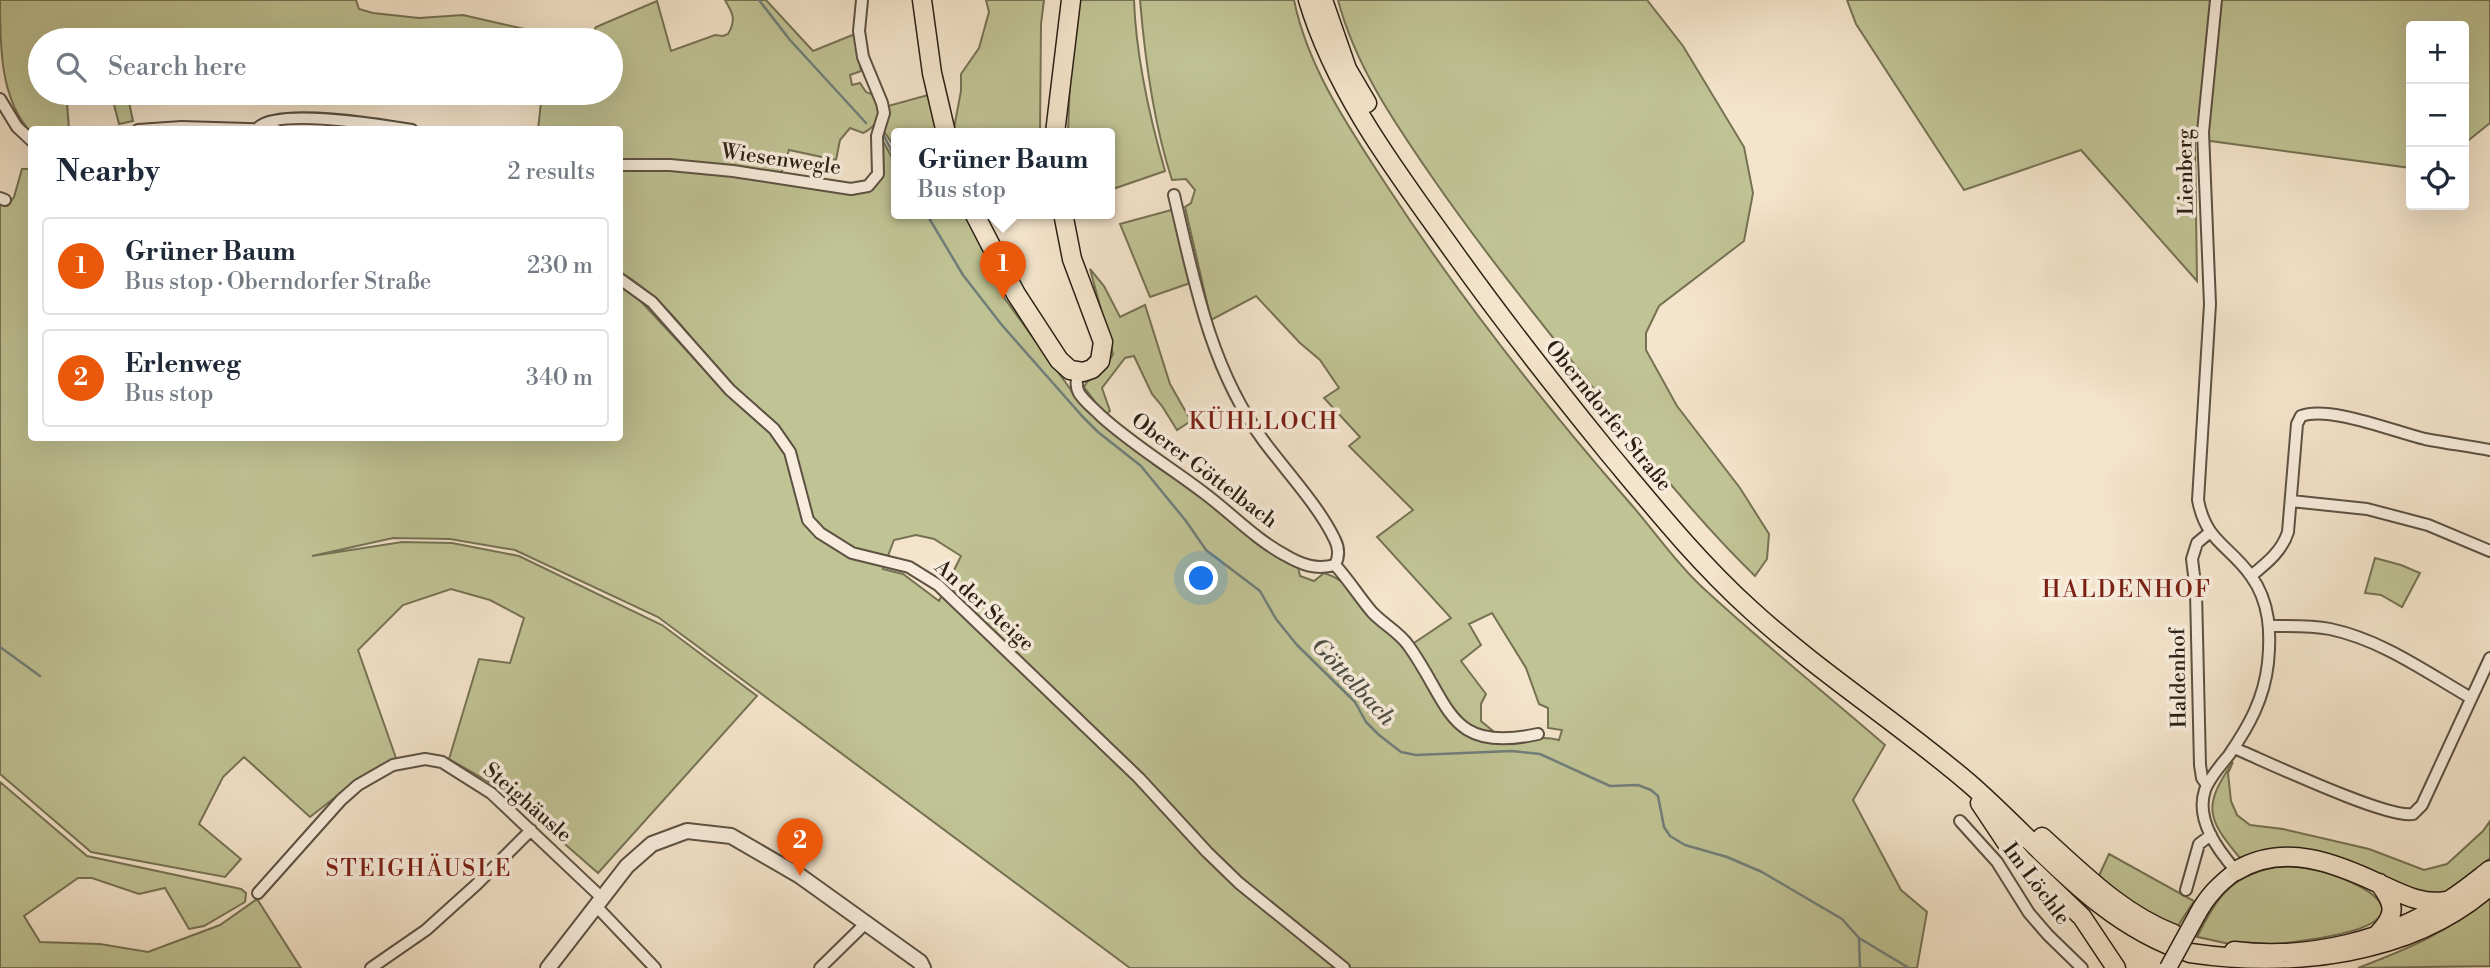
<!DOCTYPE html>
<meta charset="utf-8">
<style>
:root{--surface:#fff;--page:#f6f6f7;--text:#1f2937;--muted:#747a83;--line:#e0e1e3;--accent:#ea580c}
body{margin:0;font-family:"Libre Bodoni",serif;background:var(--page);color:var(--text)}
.controls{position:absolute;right:21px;top:21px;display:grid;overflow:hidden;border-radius:7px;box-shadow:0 7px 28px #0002}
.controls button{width:63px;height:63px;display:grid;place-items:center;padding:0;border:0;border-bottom:2px solid var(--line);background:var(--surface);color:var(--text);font:35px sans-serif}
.you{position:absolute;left:1202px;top:579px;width:24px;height:24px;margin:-18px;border:5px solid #fff;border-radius:50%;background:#1a73e8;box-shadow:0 0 0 10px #1a73e833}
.badge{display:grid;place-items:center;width:46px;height:46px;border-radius:50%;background:var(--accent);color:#fff;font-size:23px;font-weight:700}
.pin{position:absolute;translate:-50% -58px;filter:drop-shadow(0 2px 4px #0008)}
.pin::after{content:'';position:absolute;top:37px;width:24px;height:21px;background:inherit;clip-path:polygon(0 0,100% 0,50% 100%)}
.popup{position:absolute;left:891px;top:128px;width:224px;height:91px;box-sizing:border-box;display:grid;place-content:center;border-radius:7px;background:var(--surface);filter:drop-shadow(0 2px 5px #0005);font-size:23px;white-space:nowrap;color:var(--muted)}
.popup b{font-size:26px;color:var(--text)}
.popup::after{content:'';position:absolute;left:50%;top:100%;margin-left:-14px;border:14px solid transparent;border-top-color:var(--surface)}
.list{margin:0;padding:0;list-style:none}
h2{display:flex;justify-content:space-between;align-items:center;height:91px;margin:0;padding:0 28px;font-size:30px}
h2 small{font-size:23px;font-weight:400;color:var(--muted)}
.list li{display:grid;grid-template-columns:46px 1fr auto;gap:21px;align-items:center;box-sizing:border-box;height:98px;margin:0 14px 14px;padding:0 14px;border:2px solid var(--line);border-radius:7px}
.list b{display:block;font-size:26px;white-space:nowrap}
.list p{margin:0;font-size:23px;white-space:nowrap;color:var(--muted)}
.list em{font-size:23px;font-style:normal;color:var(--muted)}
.icon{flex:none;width:38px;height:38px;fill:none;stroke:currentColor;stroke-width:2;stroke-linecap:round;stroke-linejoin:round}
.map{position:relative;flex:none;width:2490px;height:968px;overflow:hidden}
.search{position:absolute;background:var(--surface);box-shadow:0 7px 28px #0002;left:28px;top:28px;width:595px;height:77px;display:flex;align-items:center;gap:18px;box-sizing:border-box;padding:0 24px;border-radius:38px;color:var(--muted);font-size:26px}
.panel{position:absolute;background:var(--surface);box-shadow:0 7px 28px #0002;left:28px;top:126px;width:595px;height:315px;border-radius:7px}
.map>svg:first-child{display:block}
</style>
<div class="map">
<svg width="2490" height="968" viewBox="0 0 2490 968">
<rect width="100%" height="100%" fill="#f4e4cb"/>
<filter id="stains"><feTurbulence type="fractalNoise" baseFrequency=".00286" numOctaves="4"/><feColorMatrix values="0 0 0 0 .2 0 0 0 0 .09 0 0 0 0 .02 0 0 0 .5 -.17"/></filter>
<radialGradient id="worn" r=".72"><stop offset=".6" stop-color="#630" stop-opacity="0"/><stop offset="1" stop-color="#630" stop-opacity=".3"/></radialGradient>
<path fill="#c0c394" stroke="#757254" stroke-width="2" fill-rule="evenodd" d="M0,0H356L359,9L373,13L419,18L463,15L573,40H307L297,38L294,40H40V93H102L67,103L69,129L32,130L31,132C0,100 0,45 0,0Z
M725,0H766L813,51L855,34L861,71L850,75L852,85L860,83L866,92L876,96C882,112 880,125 863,133L850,128L840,140L836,160L789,150L780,177L620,163V130H538L542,93H611V40H589L596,27L657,1L671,51L715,35L723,36L728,34C737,19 732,12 725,0Z
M986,0H1044L1041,24L1040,133H955L954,128L961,91V74L979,48L989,12Z
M1078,0H1134C1136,58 1149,115 1165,171L1110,190V133H1068L1071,51Z
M1140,0H1294C1308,68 1348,126 1385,183C1458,295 1541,401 1629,502C1653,529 1674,561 1701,586C1760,641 1824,692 1885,745L1853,800L1901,890L1927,912L1917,968H1130L658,617L515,550L450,539L393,538L312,556L402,542L452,543L519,556L662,625L757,696L598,873L503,790L449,759L479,659L510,663L524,618L490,600L451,589L403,605L358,650L396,758L356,781L310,817L244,757L223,777L199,824L241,859L225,877L91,852L0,774V201L8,205L14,197L22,169H32V438H620V286L634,294L702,367L711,362C685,329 657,293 620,272V167L669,166L854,192C888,171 882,177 882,139L896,165V213H966L1005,299L1082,405L1157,467L1188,487L1298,567L1300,576L1314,581L1324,573C1372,587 1435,690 1464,731C1468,734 1474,739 1479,740C1505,748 1533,733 1559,740L1562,730L1548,728V708L1539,704L1526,668L1492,613L1469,624L1481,645L1461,661L1486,694L1481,704V721L1499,736L1494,738L1459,720L1411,645L1451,618L1377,537L1413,510L1349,446L1360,437L1324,398L1339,388L1320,360L1300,343L1256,296L1211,320L1185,207L1191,203L1195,190L1186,179L1172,180C1153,122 1145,60 1140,0ZM916,535L934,539L961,556L939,601L903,574L883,569L894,540Z
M1338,0H1647L1683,46L1744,147L1753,193L1744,241L1659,306L1646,333V350L1677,406L1740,488L1769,534L1767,559L1755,576C1685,508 1627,430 1566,354C1520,296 1474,238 1432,177C1394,122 1355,65 1338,0Z
M1847,0H2490V123L2464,144V26H2411V168L2195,139L2197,281L2081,150L1964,190L1856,24Z
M111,93H127L133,121L119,124Z
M928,95L938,133H896V149L883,130L888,106Z
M1175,209L1193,282L1150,297L1120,224Z
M1090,269L1104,286L1120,317L1145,305L1170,384L1191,421L1177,430L1162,406L1152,394L1134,356L1125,358L1102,388L1110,411L1105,415L1084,387L1087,382L1105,369L1113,354Z
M2375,558L2401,565L2420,573L2402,607L2381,595L2365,593Z
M2233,762L2228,773L2231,801L2237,815L2250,825L2283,829L2369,849L2424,870L2447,864L2483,831L2490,821V858L2447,893L2434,896L2264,852L2240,858C2206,818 2203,806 2233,762Z
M0,782L87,856L241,889L246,893L245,902L204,926L189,929L165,888L139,894L92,878H78L24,916L40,942L100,944L148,952L220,925L257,899L301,968H0Z
M2109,854L2194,901L2176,929L2150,916L2097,880Z
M2283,865C2295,866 2307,868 2320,871C2334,874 2405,899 2375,921C2354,937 2266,947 2239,945C2225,944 2210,939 2197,937C2219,893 2232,875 2283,865Z
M2490,896V966L2358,968C2405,950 2452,931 2490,896Z"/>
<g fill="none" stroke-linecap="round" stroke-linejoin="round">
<path stroke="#707e7a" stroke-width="2.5" d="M759,0L790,40L866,123
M884,136L896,159
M926,213L963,275L1001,324L1082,416L1098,432L1141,466L1186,521L1206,550L1260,591L1276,619L1297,645L1355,702L1366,722L1379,735L1401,752L1416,755L1512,751L1540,754L1610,786L1638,785L1651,790L1658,796L1664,827L1670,836L1685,845L1727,857L1762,872L1842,919L1859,938L1860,968
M0,647L40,676
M1859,938L1909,968"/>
<defs>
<path id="minor" d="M2216,0L2203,132L2210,304L2198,500C2206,542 2229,545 2251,576C2270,602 2271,633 2268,663C2264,699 2249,726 2229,755C2221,765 2209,778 2205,790C2195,820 2218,850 2236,871
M0,99L17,127L32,141
M259,127C280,108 382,125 412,130
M138,130L182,127L277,130
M620,165H670L733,171L851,189L868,186L878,174L877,136L884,113L882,103L863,57L859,31L862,0
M0,198L5,200
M620,279L652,302L730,390L774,429L790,452L808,520L820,533L852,553L909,567L938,585L1139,778L1207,852L1239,883L1344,968
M1078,372C1077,379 1075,386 1079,393C1084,401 1094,409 1101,416C1133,445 1170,467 1204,493C1231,513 1255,539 1285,555C1302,565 1316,570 1335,565C1339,557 1339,548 1335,540C1319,506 1285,470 1263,440C1210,368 1194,280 1174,195
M2291,501L2367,509L2428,525L2490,551
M1335,565C1349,580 1359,597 1372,612C1383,624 1399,632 1408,645C1451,704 1447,754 1538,734
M2251,576C2267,563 2282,551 2288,532L2297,424L2301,416C2329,405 2395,432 2425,439C2446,443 2468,446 2490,450
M2269,626C2289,626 2310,625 2330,629C2382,640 2426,672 2471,698
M2234,748C2265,761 2387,819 2413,814L2422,805L2490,658
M2207,785L2202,778L2200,765L2196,592L2192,559L2197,543L2209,533
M1960,821L1997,862L2029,913L2048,935L2082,968
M2186,890L2199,844L2211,835
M258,893L341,800L358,785L393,765L425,759L442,762L491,793L602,898
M596,906L655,968
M371,968L426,930L477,884L531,830
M820,968L866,923"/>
<path id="tertiary" d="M548,968L627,866L652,844L687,831L731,836L800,876L920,962L923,968"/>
<path id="secondary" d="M2197,915C2207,896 2219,884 2236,871"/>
<path id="primary" d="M922,0L932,73L946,133
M1308,0C1337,96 1399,175 1456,255C1504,322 1555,387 1607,451C1653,506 1697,561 1751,610C1820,673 1899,723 1970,784C2040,845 2098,924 2190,953C2291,968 2411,956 2490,886
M1323,0L1347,69L1367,103
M1055,133L1071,0
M974,213L1016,294L1059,360L1070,370L1083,372L1092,369L1100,361L1103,342L1072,259L1063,213
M1980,803L2006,842L2022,860L2082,917L2116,968
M2042,837C2083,874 2122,914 2174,934
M2236,871C2284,842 2336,863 2382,885C2402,894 2422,905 2445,901
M2378,934C2397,914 2395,904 2379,883
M2234,951C2309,960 2389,941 2451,899C2465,890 2477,880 2490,870"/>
</defs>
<use href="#minor" stroke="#5c5142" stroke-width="14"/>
<use href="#tertiary" stroke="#5c5142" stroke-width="18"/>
<use href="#secondary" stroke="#2a2014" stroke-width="19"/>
<use href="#primary" stroke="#2a2014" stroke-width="21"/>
<use href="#minor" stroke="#f8eddd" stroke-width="10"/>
<use href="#tertiary" stroke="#f8eddd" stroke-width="14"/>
<use href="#secondary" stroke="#f8eddd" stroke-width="16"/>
<use href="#primary" stroke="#f4e4cb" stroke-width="18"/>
<defs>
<path id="secondary-bridge" d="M2168,968L2197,915"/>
</defs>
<use href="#secondary-bridge" stroke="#2a2014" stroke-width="19" stroke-linecap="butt"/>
<use href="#secondary-bridge" stroke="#f8eddd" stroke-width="16"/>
</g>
<g text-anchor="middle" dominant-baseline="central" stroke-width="7" stroke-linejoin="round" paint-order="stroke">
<g font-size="21" fill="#2a2014" stroke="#f8eddd">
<text transform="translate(781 160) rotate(8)">Wiesenwegle</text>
<text transform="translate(2186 172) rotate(-91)">Lienberg</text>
<text transform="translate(1608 416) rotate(51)">Oberndorfer Straße</text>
<text transform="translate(1204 471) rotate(37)">Oberer Göttelbach</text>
<text transform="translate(984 606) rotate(42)">An der Steige</text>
<text transform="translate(2179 678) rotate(-91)">Haldenhof</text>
<text transform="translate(527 803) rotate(41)">Steighäusle</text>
<text transform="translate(2036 884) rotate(53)">Im Löchle</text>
</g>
<g font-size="23" letter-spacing="2" fill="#7a1f14" stroke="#f8eddd">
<text x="1264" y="422">KÜHLLOCH</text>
<text x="2127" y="590">HALDENHOF</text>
<text x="419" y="869">STEIGHÄUSLE</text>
</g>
<g font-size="23" font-style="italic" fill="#4d4f47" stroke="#f8eddd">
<text transform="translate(1353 682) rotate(47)">Göttelbach</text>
</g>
</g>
<rect width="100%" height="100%" filter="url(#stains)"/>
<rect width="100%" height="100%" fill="url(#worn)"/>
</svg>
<div class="controls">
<button>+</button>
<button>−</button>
<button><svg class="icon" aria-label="locate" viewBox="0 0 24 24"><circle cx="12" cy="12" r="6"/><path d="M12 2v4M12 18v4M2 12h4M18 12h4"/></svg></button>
</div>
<div class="you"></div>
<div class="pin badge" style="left:1003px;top:299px">1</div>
<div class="popup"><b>Grüner Baum</b>Bus stop</div>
<div class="pin badge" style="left:800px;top:876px">2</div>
<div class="search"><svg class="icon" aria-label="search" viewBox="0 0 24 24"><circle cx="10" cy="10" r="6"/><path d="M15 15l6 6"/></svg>Search here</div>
<section class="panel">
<h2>Nearby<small>2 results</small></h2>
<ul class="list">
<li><span class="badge">1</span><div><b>Grüner Baum</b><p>Bus stop · Oberndorfer Straße</p></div><em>230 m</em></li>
<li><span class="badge">2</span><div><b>Erlenweg</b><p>Bus stop</p></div><em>340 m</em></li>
</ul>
</section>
</div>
